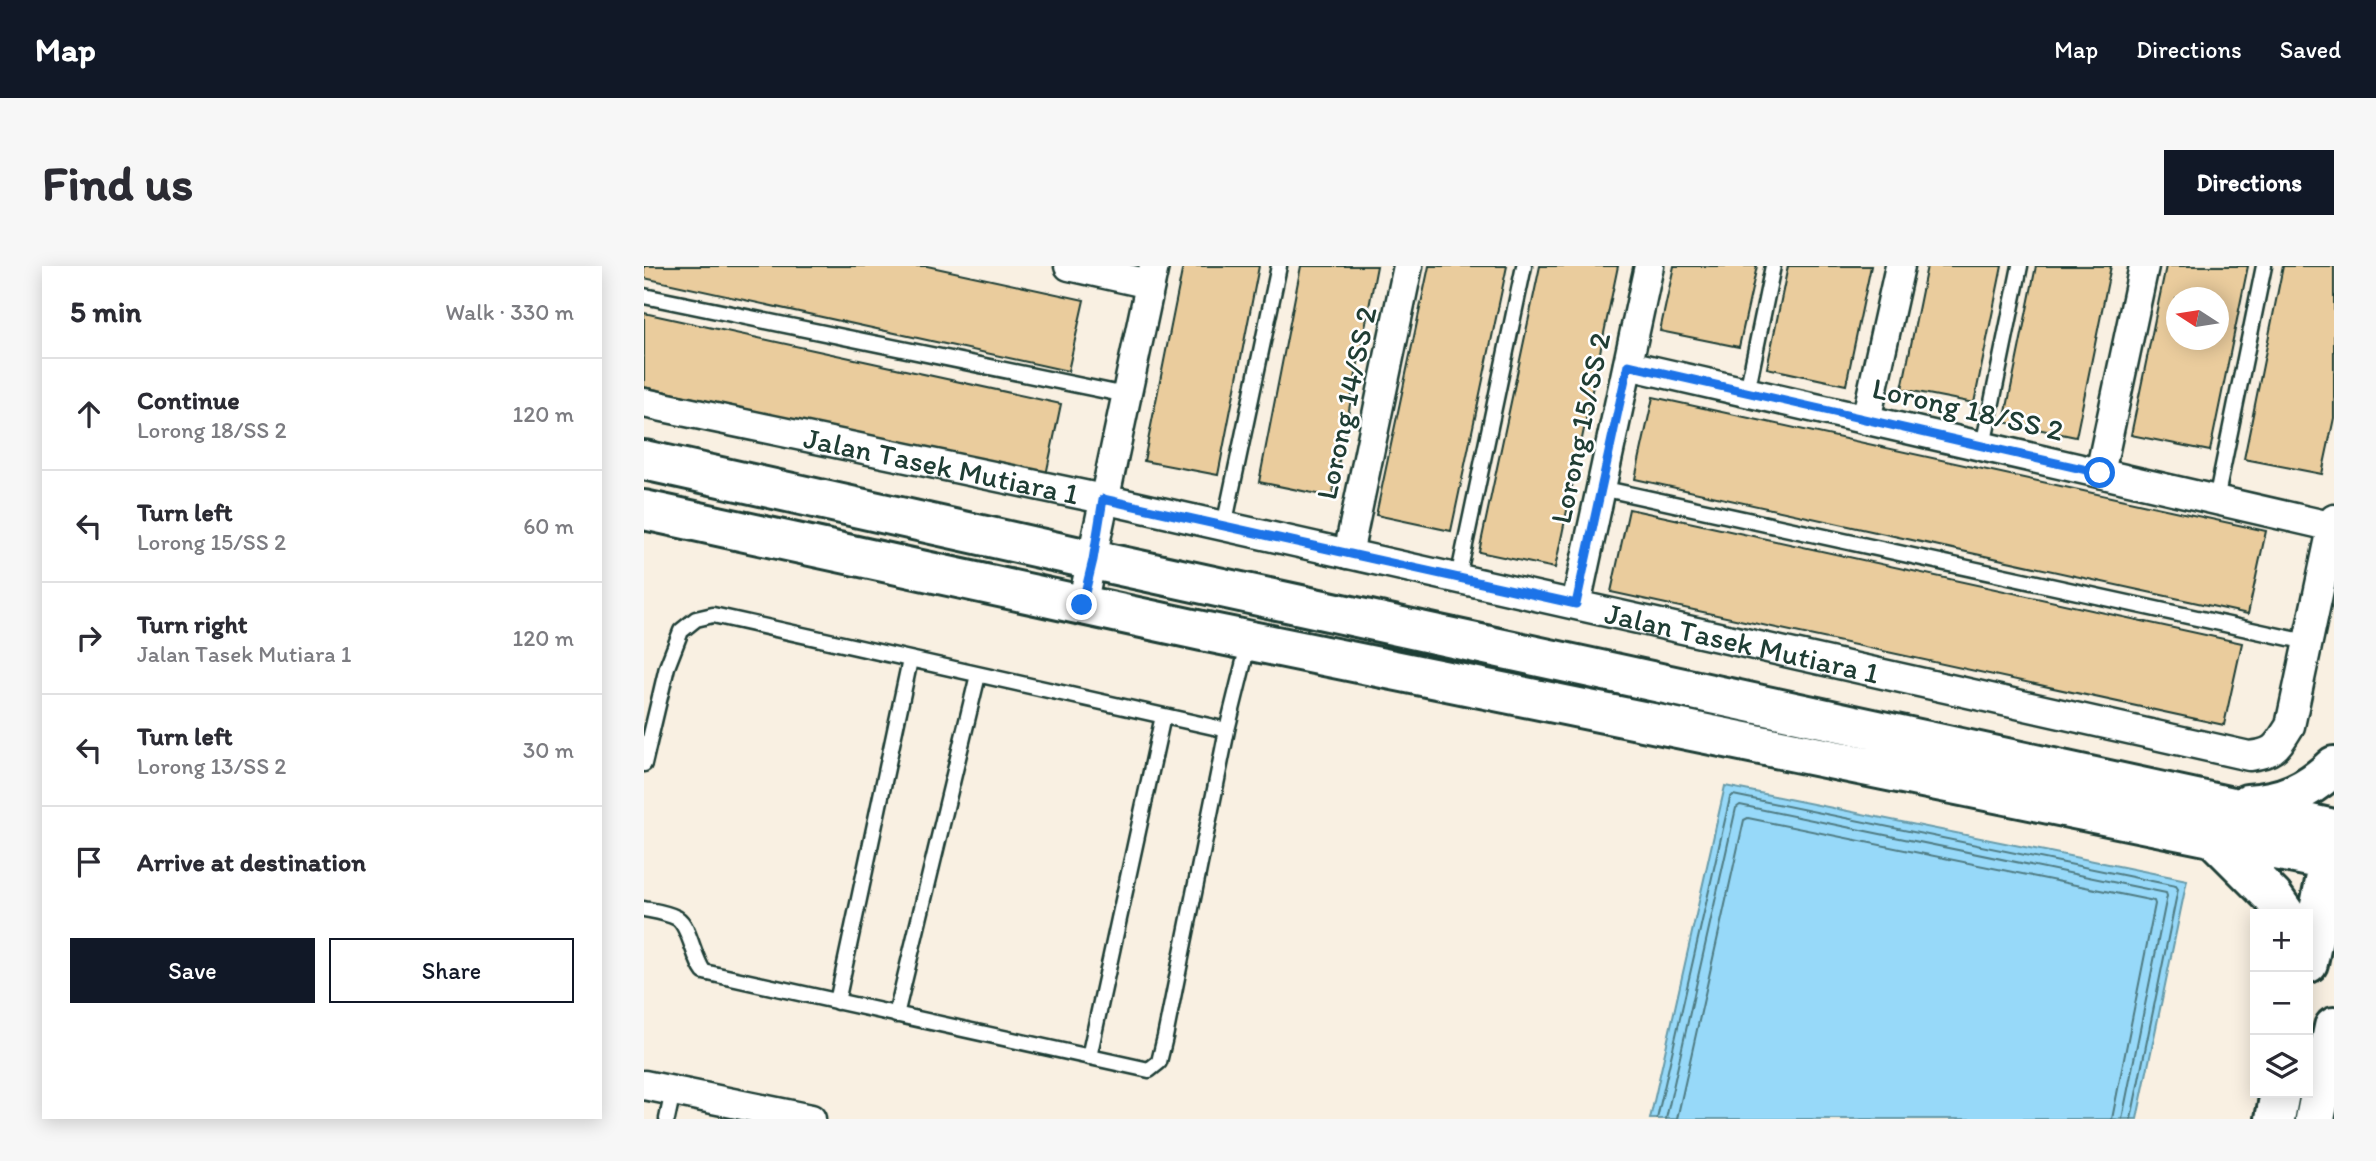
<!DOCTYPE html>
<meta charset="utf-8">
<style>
:root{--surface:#fff;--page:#f7f7f7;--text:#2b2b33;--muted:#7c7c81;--line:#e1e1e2;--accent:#111827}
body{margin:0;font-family:Itim,sans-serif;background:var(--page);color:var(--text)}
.controls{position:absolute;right:21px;bottom:21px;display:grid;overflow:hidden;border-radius:0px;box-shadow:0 4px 18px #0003}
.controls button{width:63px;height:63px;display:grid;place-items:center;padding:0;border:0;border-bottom:2px solid var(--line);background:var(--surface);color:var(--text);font:35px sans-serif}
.compass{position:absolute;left:1522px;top:21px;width:63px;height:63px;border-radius:50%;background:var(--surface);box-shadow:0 4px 18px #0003;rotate:282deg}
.stop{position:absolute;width:21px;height:21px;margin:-16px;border:5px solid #1a73e8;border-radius:50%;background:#fff}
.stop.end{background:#1a73e8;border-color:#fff;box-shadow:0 2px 7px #0008}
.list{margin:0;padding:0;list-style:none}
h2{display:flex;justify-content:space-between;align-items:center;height:91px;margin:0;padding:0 28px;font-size:30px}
h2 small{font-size:23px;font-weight:400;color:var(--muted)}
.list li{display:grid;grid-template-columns:46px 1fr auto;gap:21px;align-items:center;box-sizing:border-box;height:112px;padding:0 28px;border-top:2px solid var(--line)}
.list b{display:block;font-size:26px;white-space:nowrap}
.list p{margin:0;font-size:23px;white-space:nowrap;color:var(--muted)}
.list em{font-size:23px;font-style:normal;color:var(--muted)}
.actions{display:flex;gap:14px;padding:21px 28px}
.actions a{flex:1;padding:16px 0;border:2px solid var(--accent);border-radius:0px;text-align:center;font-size:24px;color:var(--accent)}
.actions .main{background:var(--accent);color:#fff}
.icon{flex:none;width:38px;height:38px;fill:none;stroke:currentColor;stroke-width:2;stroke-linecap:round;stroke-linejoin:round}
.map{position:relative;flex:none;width:1690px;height:853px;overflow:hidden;border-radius:0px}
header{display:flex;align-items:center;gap:42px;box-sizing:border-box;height:98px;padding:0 35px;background:var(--accent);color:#fff}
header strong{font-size:33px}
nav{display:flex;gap:38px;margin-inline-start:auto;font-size:24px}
.intro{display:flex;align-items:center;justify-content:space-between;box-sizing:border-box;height:168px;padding:0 42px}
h1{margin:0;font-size:49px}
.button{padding:18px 32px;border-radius:0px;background:var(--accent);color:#fff;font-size:24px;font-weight:700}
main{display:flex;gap:42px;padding:0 42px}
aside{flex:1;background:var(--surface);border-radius:0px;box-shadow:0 4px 18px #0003}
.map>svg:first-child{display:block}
</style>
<header>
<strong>Map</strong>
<nav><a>Map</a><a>Directions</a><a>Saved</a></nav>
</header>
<div class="intro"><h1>Find us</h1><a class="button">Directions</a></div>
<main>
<aside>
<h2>5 min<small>Walk · 330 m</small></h2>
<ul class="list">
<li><svg class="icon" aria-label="ahead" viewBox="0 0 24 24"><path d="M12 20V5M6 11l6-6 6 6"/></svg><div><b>Continue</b><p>Lorong 18/SS 2</p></div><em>120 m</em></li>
<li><svg class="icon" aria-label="left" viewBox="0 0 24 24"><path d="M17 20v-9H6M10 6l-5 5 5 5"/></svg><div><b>Turn left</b><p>Lorong 15/SS 2</p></div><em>60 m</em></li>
<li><svg class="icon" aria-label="right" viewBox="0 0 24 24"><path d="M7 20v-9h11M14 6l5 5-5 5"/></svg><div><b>Turn right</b><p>Jalan Tasek Mutiara 1</p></div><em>120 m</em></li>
<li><svg class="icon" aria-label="left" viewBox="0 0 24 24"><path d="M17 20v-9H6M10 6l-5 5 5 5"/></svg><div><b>Turn left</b><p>Lorong 13/SS 2</p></div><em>30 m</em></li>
<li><svg class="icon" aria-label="arrive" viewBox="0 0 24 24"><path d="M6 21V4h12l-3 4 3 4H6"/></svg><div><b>Arrive at destination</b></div></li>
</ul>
<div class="actions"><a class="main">Save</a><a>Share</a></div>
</aside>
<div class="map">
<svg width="1690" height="853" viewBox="0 0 1690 853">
<rect width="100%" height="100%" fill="#f9f0e2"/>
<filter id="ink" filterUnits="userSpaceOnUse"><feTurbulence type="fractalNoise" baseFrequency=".0143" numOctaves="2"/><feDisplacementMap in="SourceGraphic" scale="14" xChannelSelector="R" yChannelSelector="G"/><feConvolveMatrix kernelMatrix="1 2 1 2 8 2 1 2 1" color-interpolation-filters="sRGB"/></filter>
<g filter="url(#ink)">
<path fill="#97d9f9" stroke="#679baa" stroke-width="2" d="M1081,520L1543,614L1493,853H1006Z"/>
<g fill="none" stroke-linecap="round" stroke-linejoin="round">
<path stroke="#4f7b83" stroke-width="2" d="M1013,853L1086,532L1089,529L1532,620L1534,623L1487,853
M1022,853L1092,542L1096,539L1522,627L1523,630L1478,853
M1033,853L1100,554L1104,552L1510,635L1511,638L1468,853"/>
</g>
<path fill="#eacc9d" stroke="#1f3d34" stroke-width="2" fill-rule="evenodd" d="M0,0H283L440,34L424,105L0,12Z
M539,0H615L574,209L500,195Z
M657,0H733L688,231L615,216Z
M785,0H863L807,265L732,249Z
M896,0H974L911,302L835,286Z
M1030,0H1113L1095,81L1016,65Z
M1144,0H1227L1202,119L1123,102Z
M1283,0H1358L1330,137L1258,123Z
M1392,0H1467L1432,171L1360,156Z
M1522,0H1604L1566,185L1487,169ZM1532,32H1574V74H1532Z
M1639,0H1690V152L1678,208L1600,193Z
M0,47L417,138L402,209L0,121Z
M1009,131L1622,265L1604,348L991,213Z
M985,243L1598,377L1580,459L967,326Z"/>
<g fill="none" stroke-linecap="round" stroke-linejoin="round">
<defs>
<path id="lane" d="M0,30L482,129
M1103,126L1129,0
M1339,180L1376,0
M957,222L1663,376
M1572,234L1620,0
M580,260L635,0
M814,312L880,0
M0,498L23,401L37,365L52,353L69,349L583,464
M0,643C10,645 24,647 33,652C46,660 49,692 60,706L505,804L515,796L521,771L583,464L605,375
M193,736L266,394
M252,749L334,409
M445,791L519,450
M23,853L29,825"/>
<g id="street">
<path d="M425,0L506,18"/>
<path d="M984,99L1690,261"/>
<path id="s1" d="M0,137L459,233L1605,490C1631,487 1632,482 1646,460L1690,253"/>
<path d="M1222,154L1256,0"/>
<path d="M1456,207L1500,0"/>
<path d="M704,288L764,0"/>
<path d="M932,338L1005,0"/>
<path d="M438,339L510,0"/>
<path d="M0,819L167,853"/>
</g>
<path id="secondary" d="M0,194L449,294L1690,563
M0,244L558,365L1690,596
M1603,538C1639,536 1664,525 1690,500
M1569,571L1629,631L1641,648
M1664,697L1690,572
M1631,853L1636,827
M1671,853L1690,761"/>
</defs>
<use href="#lane" stroke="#1f3d34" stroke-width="19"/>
<use href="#street" stroke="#1f3d34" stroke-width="33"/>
<use href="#secondary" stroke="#1f3d34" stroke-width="44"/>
<use href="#lane" stroke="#fff" stroke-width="14"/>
<use href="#street" stroke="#fff" stroke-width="28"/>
<use href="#secondary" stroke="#fff" stroke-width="38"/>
</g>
</g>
<g fill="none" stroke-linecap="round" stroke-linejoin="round" filter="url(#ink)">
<path stroke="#1a73e8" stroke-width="9" d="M438,339L449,294L459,233L932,338L984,99L1456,207"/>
</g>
<g text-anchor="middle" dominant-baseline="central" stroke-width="5" stroke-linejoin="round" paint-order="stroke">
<g font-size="30" fill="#1f3d34" stroke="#fff">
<text transform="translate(702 137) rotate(-78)">Lorong 14/SS 2</text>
<text transform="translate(1324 143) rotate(13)">Lorong 18/SS 2</text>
<text transform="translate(936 162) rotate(-78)">Lorong 15/SS 2</text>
<text stroke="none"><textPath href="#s1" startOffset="304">Jalan Tasek Mutiara 1</textPath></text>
<text stroke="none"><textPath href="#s1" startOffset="1124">Jalan Tasek Mutiara 1</textPath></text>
</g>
</g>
</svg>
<div class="controls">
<button>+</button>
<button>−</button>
<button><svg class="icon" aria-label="layers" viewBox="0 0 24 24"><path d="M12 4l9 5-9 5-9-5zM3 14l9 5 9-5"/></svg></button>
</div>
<svg class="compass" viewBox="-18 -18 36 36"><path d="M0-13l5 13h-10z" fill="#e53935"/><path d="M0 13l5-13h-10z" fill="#7c7c81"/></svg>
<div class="stop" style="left:1456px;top:207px"></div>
<div class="stop end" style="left:438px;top:339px"></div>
</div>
</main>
